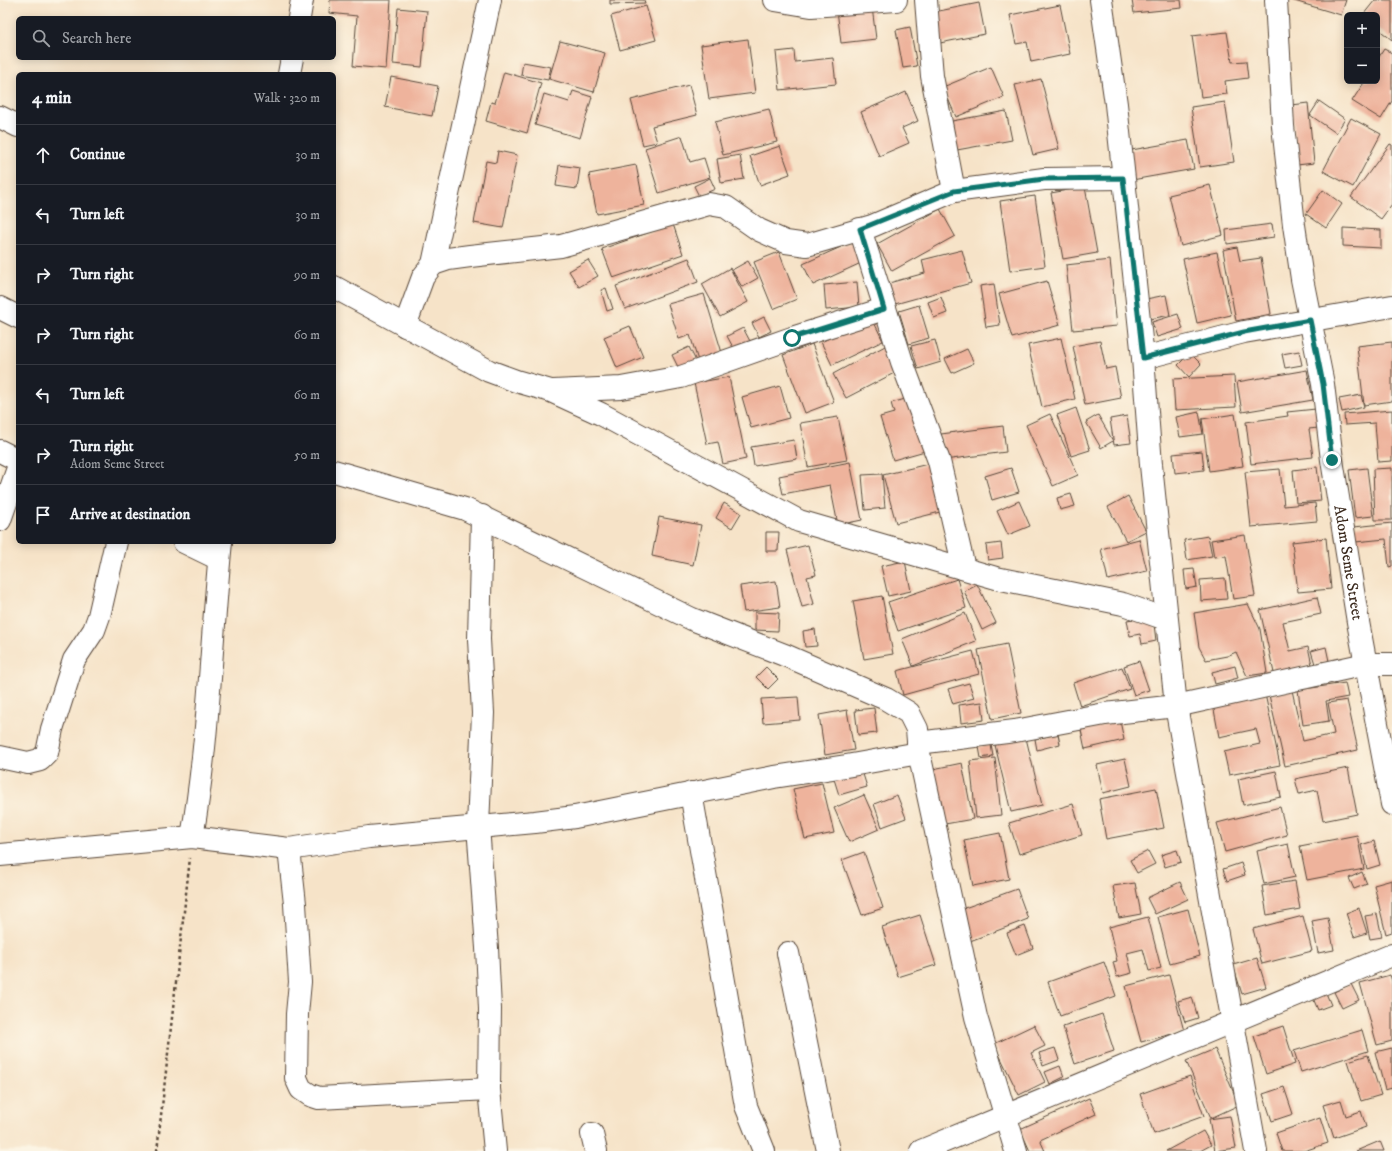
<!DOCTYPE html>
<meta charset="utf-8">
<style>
:root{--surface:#171b24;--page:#242831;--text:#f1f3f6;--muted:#9ea1a6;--line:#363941}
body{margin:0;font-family:"IM FELL DW Pica",serif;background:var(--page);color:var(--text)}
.controls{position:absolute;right:12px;top:12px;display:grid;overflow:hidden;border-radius:6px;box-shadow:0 2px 10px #0003}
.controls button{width:36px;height:36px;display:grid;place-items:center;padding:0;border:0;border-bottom:1px solid var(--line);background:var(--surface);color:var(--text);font:20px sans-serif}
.stop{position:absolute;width:12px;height:12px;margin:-9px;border:3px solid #0f766e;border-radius:50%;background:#fff}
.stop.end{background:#0f766e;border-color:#fff;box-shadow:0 1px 4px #0008}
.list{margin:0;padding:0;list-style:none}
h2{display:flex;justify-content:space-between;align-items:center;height:52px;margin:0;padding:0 16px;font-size:17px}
h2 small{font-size:13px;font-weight:400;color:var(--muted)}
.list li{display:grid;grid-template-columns:26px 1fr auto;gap:12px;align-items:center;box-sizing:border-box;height:60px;padding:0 16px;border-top:1px solid var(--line)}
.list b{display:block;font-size:15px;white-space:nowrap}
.list p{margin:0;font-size:13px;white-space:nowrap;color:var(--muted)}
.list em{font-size:13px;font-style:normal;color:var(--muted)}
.icon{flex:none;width:22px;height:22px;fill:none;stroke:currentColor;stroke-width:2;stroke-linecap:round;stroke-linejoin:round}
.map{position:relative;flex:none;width:1392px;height:1151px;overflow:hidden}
.search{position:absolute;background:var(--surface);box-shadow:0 2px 10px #0003;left:16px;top:16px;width:320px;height:44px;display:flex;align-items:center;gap:10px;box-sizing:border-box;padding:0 14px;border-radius:6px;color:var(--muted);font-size:15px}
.panel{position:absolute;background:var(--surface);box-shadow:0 2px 10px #0003;left:16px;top:72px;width:320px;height:472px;border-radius:6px}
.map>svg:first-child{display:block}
</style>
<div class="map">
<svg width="1392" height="1151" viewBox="0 0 1392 1151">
<rect width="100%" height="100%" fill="#fcf5e5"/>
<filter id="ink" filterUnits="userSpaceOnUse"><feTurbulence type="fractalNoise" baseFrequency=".025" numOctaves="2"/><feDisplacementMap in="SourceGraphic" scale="8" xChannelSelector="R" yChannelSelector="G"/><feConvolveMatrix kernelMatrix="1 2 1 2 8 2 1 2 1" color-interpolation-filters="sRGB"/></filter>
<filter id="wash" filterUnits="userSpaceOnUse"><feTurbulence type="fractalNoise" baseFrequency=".012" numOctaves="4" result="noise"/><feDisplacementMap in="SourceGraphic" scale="16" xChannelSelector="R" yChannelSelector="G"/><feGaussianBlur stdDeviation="0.9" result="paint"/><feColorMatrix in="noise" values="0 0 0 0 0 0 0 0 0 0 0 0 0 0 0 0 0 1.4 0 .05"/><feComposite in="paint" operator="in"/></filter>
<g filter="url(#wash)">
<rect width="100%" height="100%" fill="#f6e3c8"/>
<g id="blocks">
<path fill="#eeb39c" d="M330,0H391L386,69L353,66L357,16L329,13Z
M610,0H644L645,3L610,4Z
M1132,0H1181L1182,8L1134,13Z
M1291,0H1346L1341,15Z
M1375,0H1392V40L1377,28V15H1363Z
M979,3L985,34L930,45L924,14Z
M1060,5L1070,54L1031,62L1027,42L1016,44L1010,15Z
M646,6L656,40L620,50L611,16Z
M872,7L876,39L841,43L837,10Z
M398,8L427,11L422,67L393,64Z
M910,27L917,66L903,68L896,30Z
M1227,32L1232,62L1246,61L1248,78L1225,81L1227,94L1201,97L1192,36Z
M748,39L755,93L709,99L701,45Z
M560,41L605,53L594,92L549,79Z
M1384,49L1392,53V101L1381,119L1352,101L1365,81H1377V60Z
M794,50L795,62L833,58L836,84L780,90L776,52Z
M523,62L551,67L548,80L521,75Z
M991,67L1004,97L956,117L943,87Z
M504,72L541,83L527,133L486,121L491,102L495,103Z
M391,77L438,86L432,116L385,107Z
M1041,79L1059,149L1033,155L1015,85Z
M689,85L697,115L652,126L657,142L643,145L631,100Z
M573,91L592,97L580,138L535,125L544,94L569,102Z
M906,92L918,121L902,128L909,143L879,156L861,112Z
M1319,101L1345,119L1336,133L1310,115Z
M1225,102L1234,162L1200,167L1191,107Z
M1308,103L1314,163L1297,165L1292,105Z
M769,109L777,142L723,155L715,122Z
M1006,111L1012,140L957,150L952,121Z
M1351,118L1381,134L1353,187L1323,171Z
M682,136L690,162L704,158L710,177L659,193L645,148Z
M1188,140L1194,169L1132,180L1126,151Z
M1390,144L1392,145V204L1381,219L1351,197Z
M780,146L790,174L760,185L750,156Z
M498,151L517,155L503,228L474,223L486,161L496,163Z
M740,155L744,179L721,183L717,159Z
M559,165L580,168L577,189L556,186Z
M636,165L644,205L597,214L589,174Z
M710,178L715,189L699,196L694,186Z
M1210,185L1223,235L1181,246L1169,195Z
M1085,187L1097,253L1063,259L1051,193Z
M1323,190L1342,204L1326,228L1306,214Z
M1035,196L1045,266L1010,271L1000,201Z
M940,209L955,236L892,271L877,244Z
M673,224L683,254L613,278L602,249Z
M1272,224L1274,237L1227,244L1226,230Z
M1343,228L1381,230V248L1343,246Z
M852,242L861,263L813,285L803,264Z
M1237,247L1240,261L1261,258L1271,314L1236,321L1223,250Z
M962,250L971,283L895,304L889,283L925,273L922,260Z
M779,252L797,299L773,309L754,262Z
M1217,252L1231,315L1197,323L1183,259Z
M689,258L698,282L625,309L616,286Z
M588,260L598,276L579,287L569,271Z
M1110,260L1117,326L1073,330L1066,265Z
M748,261L758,278L742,287L732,270Z
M730,268L748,302L720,317L702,284Z
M1047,281L1060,325L1012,338L999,294Z
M857,282L859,307L826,310L824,285Z
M994,284L1000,325L986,327L980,286Z
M606,288L613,309L607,311L601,290Z
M704,294L723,356L699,364L690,335L679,339L668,304Z
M1166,295L1170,315L1150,319L1146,299Z
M941,297L947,313L934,318L928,302Z
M919,305L929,338L909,344L899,311Z
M1178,314L1183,329L1157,337L1152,322Z
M764,317L771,331L759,337L752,323Z
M872,318L883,341L832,365L821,342Z
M630,326L643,357L617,368L604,337Z
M743,328L751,343L735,351L727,336Z
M1061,338L1075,399L1042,407L1028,345Z
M935,340L941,362L918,369L911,346Z
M1100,341L1106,369L1115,367L1121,398L1085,405L1073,346Z
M1392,342V401L1364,405L1357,346Z
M812,344L834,402L805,413L783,355Z
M887,345L900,370L846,398L833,374Z
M689,347L696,361L679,369L672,355Z
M967,349L974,363L952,373L945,359Z
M1299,351L1302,365L1285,368L1282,354Z
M1190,353L1201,364L1189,377L1178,365Z
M1307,370L1313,400L1242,412L1237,382Z
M1234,376L1236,407L1175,410L1173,379Z
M729,377L746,459L723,464L718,442L707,444L694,383Z
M780,386L789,418L751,428L742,397Z
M1361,395L1364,407L1342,412L1339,399Z
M916,396L932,449L893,460L880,417L894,413L891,403Z
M1076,408L1090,450L1071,456L1057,415Z
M1316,409L1318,428L1309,429L1313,457L1251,464L1246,422L1288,416L1287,412Z
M1392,410V461L1378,462L1375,423L1345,425L1344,414Z
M1199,412L1203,434L1180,437L1176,417Z
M1050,414L1078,475L1053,486L1026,425Z
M1235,414L1243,466L1209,471L1202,419Z
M1098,415L1113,441L1101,448L1086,422Z
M1127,416L1131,443L1114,445L1110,419Z
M838,417L847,460L808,467L800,423Z
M1003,426L1006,452L944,460L941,434Z
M794,440L797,459L754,466L751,447Z
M1202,451L1204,470L1175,473L1173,454Z
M850,462L862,520L838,525L830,485L783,494L779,476Z
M932,463L944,511L896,523L883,475Z
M1317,467L1321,501L1296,503L1293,470Z
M1011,468L1019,492L992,500L985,476Z
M1367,468L1373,516L1355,518L1349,470Z
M1392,468V520H1375L1373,469Z
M1280,469L1284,506L1315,503L1317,521L1251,527L1245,472Z
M882,474L885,508L865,510L862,475Z
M1071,494L1075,506L1060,510L1057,498Z
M1128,496L1146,531L1126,541L1108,507Z
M1019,501L1030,526L1008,535L997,511Z
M724,503L741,513L732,528L716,518Z
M659,517L701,525L693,565L652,556Z
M1392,523V566L1389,567L1386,539L1355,542L1354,527Z
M766,532H779L778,551H766Z
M1245,535L1255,596L1233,599L1226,556L1214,557L1211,540Z
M1208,536L1212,556L1187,560L1184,540Z
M1326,538L1331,589L1298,592L1292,542Z
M1139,539L1147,571L1108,580L1101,549Z
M1001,543L1003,558L988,560L986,545Z
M808,545L816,575L807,577L814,604L802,607L787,550Z
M905,561L911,591L888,596L881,566Z
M1194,569L1197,587L1186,589L1184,570Z
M1225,578L1227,599L1201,601L1200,580Z
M957,579L966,608L898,631L888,602Z
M776,581L780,607L744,612L740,586Z
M977,584L996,623L982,630L964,591Z
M882,596L893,654L864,659L853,601Z
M1317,597L1321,614L1283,622L1290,651L1308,647L1312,665L1274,673L1260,610Z
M1248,604L1260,629L1267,673L1247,676L1236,652L1227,656L1206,660L1199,647L1194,613Z
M755,612L779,613L778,631L755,630Z
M965,613L976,641L913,666L902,639Z
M1153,616L1156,641L1142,644L1140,634L1130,636L1127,620Z
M815,629L817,646L805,647L803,631Z
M1007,644L1021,713L992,719L978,650Z
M1326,647L1329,661L1315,664L1311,651Z
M973,651L979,674L903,695L897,671Z
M1139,661L1149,690L1134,695L1124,666Z
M1235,666L1238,678L1215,684L1212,672Z
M766,667L778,679L768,689L756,677Z
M1122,667L1130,689L1080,706L1073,683Z
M969,683L974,698L953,704L948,689Z
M1345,683L1348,697L1326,701L1329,721L1303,725L1298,690Z
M1292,690L1303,741L1334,734L1328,703L1347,700L1358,750L1285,766L1269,695Z
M1265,694L1280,765L1229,775L1224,752L1260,744L1256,729L1219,737L1213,704Z
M798,697L800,720L763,723L761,699Z
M982,702L984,720L961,723L959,705Z
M874,708L877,733L858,735L855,710Z
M847,710L854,750L825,755L819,715Z
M1120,721L1124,740L1085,749L1081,730Z
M1058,734L1060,744L1037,750L1035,739Z
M1026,738L1042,805L1011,812L995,745Z
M991,745L993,756L981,758L979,747Z
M995,758L1001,815L976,818L970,761Z
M1125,759L1131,786L1103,793L1097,765Z
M962,763L973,819L945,824L933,769Z
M1348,768L1357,814L1323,821L1317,790L1299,794L1295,779Z
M862,771L867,787L839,795L834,779Z
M1276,771L1281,797L1243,805L1238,779Z
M822,783L834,833L805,839L793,789Z
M1156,788L1164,828L1106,839L1099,799Z
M864,795L879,829L849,842L834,808Z
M897,795L906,818L882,827L874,804Z
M1073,804L1082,835L1019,854L1009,823Z
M1280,807L1287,835L1225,852L1217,823Z
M1000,833L1009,879L973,886L964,840Z
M1357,835L1364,869L1307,880L1300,846Z
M1374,841L1380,865L1367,869L1361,845Z
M1288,844L1295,877L1264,884L1257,851Z
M1177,850L1181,862L1165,867L1161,855Z
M1148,851L1155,864L1137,873L1130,860Z
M864,852L883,908L862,915L842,860Z
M1241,863L1245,875L1227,881L1223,869Z
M1362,872L1367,884L1354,889L1349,878Z
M1392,880V932L1386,934L1374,885Z
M1295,881L1300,909L1267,915L1262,886Z
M1180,882L1188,899L1155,914L1147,898Z
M1135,883L1141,914L1119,918L1113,886Z
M1017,889L1028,919L970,941L959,910Z
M1359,908L1367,933L1354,937L1346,913Z
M1188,909L1200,956L1170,964L1158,917Z
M1377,914L1382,937L1370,939L1365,916Z
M920,915L936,965L898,977L882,927Z
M1303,916L1312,951L1262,964L1253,929Z
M1148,917L1161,968L1149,971L1143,949L1127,953L1132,973L1117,977L1113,962L1117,961L1109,927Z
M1328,918L1334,950L1318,953L1312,921Z
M1025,926L1033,948L1016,955L1007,933Z
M1257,958L1266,987L1242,994L1233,965Z
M1104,962L1116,996L1060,1016L1048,982Z
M1169,975L1184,1031L1141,1042L1126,986Z
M1390,975L1392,981V1041L1377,1045L1360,983Z
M1351,984L1359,1000L1342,1008L1334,992Z
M1326,993L1331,1005L1318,1010L1313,998Z
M1192,997L1198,1018L1185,1022L1178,1001Z
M1102,1014L1114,1051L1075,1064L1063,1027Z
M1034,1025L1045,1046L1031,1053L1045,1082L1019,1095L994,1044Z
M1283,1026L1295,1064L1266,1074L1254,1036Z
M1362,1030L1368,1051L1301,1072L1294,1051Z
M1055,1048L1059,1060L1043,1066L1039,1053Z
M1392,1048V1088L1385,1090L1375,1052Z
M1215,1049L1239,1105L1211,1118L1186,1061Z
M1368,1055L1381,1095L1361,1101L1348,1061Z
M1060,1066L1064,1077L1050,1084L1045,1072Z
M1190,1076L1204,1116L1154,1134L1140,1094Z
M1284,1087L1293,1114L1272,1121L1263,1094Z
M1089,1098L1096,1114L1040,1140L1045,1151H1030L1020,1129Z
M1341,1100L1346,1116L1361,1111L1366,1127L1334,1138L1323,1105Z
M1230,1116L1236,1148L1215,1151L1209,1119Z
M1320,1118L1328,1143L1304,1151H1282L1276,1133Z
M1203,1131L1211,1145L1200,1151H1166Z
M1380,1141L1384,1151H1356Z"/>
</g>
</g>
<g filter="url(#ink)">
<use href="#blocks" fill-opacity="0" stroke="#574638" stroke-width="1"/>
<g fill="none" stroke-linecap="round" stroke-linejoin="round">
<defs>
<g id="minor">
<path d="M775,0L811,6L896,0"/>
<path d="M926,0L932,76L954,191"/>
<path d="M1101,0L1116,104L1143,358L1151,465L1176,706L1256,1151"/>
<path id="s1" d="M1276,0L1283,126L1294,225L1302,279L1323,384L1332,460L1358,622L1392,804"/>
<path d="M299,18L302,0"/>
<path d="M289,74L292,58"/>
<path d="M0,117L18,126"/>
<path d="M860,229L902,362L939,461L964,568"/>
<path d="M433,264L448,259L470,256L561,246L709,204L726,207L759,230L786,242L807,245L872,226L954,191L1044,179L1123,178"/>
<path d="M334,287L489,371L516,381L551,391L601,414L799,521L996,578L1123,604L1166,619"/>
<path d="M0,308L18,317"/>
<path d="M405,326L423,277L433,264L490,0"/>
<path d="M1143,358L1244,332L1392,306"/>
<path d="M553,391L621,388L681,377L792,338L884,309"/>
<path d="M0,451L18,460"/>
<path d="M334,471L465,509L692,619L787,656L886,699L909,713L917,729L919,753L976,1017L1016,1151"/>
<path d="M482,516L479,639L483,713L478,826L487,948L490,1009L489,1089L495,1151"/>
<path d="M0,520L18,468"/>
<path d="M184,542L219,559"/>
<path d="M918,743L1015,731L1105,714L1176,706L1366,664H1392"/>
<path d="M0,757L28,763L40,760L47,753L52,729L74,660L94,630L99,616L116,542"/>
<path d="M691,793L742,1084L746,1106L764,1151"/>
<path d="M192,837C209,740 211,640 221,542"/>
<path d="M289,849L295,904L300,982L297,1014L296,1078L301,1089L310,1095L319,1098L489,1089"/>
<path d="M0,855L192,837L289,849L369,837L535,822L575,817L774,777L846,766L919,753"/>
<path d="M788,953L828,1151"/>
<path d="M592,1134L596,1151"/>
<path d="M921,1151L1392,955"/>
</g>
</defs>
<use href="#minor" stroke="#574638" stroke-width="24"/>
<path stroke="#574638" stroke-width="2.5" stroke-dasharray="3 3" stroke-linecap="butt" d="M157,1151L190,858"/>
<use href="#minor" stroke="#fff" stroke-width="22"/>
</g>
</g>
<g fill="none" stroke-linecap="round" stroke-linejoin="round" filter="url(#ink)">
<path stroke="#0f766e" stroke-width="5" d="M792,338L884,309L860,229L954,191L1044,179L1123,178L1143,358L1244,332L1310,320L1323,384L1332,460"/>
</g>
<g text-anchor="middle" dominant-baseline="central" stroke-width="4" stroke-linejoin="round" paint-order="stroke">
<g font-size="16" fill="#3b2a1e" stroke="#fcf5e5">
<text stroke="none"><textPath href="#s1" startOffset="568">Adom Seme Street</textPath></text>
</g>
</g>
</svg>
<div class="controls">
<button>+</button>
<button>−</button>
</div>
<div class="stop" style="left:792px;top:338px"></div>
<div class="stop end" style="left:1332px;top:460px"></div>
<div class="search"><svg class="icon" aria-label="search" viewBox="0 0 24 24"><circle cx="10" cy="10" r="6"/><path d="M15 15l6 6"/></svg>Search here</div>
<section class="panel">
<h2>4 min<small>Walk · 320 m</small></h2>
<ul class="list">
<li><svg class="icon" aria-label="ahead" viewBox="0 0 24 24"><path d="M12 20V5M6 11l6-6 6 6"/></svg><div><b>Continue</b></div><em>30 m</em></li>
<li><svg class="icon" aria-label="left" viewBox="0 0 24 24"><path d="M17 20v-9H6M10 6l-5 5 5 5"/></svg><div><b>Turn left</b></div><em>30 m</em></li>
<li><svg class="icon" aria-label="right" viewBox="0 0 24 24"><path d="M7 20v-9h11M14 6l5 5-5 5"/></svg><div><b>Turn right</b></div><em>90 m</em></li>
<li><svg class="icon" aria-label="right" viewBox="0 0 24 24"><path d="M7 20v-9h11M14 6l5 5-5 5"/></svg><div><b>Turn right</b></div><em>60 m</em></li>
<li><svg class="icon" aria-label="left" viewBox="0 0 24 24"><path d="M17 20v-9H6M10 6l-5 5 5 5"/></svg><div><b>Turn left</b></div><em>60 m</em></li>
<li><svg class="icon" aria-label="right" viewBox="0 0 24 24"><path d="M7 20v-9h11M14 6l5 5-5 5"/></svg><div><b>Turn right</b><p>Adom Seme Street</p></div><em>50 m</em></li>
<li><svg class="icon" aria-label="arrive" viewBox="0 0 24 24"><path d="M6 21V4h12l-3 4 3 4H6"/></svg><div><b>Arrive at destination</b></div></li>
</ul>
</section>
</div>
